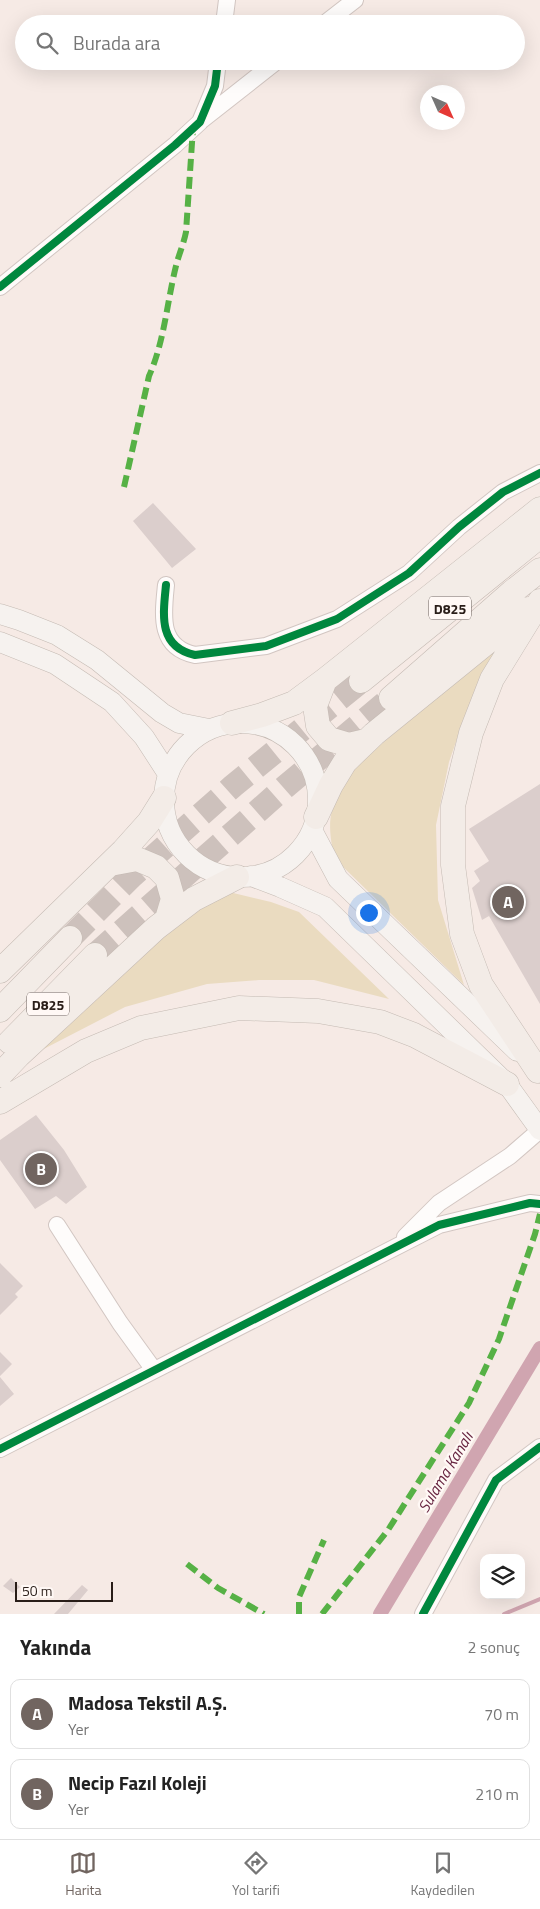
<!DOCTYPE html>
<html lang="tr">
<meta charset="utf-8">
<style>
:root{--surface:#fff;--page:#f6f6f6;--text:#222;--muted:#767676;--line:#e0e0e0;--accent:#716560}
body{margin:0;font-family:"Titillium Web",sans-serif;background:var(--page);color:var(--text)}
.controls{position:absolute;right:15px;bottom:15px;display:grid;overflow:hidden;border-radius:10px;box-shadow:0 5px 20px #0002}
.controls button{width:45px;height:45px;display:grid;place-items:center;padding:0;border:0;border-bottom:1px solid var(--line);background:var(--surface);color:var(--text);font:25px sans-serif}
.compass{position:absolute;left:420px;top:85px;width:45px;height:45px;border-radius:50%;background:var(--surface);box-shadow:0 5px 20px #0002;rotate:135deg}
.scale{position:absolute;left:15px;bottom:12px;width:98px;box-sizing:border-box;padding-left:5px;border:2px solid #291d18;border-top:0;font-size:14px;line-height:18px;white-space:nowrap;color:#291d18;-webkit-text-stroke:4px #fff8f5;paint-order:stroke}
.you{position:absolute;left:368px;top:912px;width:18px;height:18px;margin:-12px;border:4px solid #fff;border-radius:50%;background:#1a73e8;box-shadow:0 0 0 8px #1a73e833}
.badge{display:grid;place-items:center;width:32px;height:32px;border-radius:50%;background:var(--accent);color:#fff;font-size:16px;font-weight:700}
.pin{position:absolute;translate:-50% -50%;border:2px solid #fff;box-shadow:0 1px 5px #0006}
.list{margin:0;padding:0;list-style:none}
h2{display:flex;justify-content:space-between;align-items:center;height:65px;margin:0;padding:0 20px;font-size:21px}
h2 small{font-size:16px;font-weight:400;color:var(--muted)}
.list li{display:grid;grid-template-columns:32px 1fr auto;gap:15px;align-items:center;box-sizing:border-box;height:70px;margin:0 10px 10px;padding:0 10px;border:1px solid var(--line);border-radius:10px}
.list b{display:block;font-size:19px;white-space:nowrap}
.list p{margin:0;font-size:16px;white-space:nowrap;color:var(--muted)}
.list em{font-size:16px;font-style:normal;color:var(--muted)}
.icon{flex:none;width:28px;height:28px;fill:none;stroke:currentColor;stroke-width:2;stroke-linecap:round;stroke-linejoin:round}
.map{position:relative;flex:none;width:540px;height:1614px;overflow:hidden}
.search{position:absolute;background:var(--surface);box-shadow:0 5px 20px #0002;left:15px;right:15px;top:15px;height:55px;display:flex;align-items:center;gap:12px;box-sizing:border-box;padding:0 18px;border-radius:28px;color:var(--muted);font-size:19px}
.sheet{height:225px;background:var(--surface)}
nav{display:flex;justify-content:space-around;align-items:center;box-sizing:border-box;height:70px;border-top:1px solid var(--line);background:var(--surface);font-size:14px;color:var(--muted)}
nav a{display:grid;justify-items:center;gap:2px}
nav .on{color:var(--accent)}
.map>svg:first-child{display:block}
</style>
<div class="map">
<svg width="540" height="1614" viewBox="0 0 540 1614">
<rect width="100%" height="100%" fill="#f6eae5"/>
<path fill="#eadbc0" d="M500,645L466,713L449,762L436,825L438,900L464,985L335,859C324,816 332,801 355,766Z
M225,891L271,902L299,912L389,999L314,980H259L207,984L125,1007L34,1054L205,898Z"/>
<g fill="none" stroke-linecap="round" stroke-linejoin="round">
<path stroke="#d0a5b0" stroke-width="4" d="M504,1614L540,1599"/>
<path stroke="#d0a5b0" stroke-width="14" d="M380,1614L540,1348"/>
</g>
<path fill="#dbcecc" d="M153,503L196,549L172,568L133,521Z
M540,784V1004L489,916L482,920L472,888L480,881L474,871L489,861L469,829Z
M36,1115L64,1150L87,1187L66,1204L56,1196L35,1209L0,1160V1140Z
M0,1263L23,1286L15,1294L18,1297L0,1315Z
M0,1352L12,1364L0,1376Z
M0,1377L14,1394L0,1406Z
M11,1578L20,1587L13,1593L3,1586Z
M82,1585L88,1590L68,1614H54Z"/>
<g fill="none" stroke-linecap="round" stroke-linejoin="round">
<path stroke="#cdc1bc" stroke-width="24" stroke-dasharray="24 12" stroke-linecap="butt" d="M70,938L132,876L233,786L361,681
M95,955L285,787L391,698"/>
<defs>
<path id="minor" d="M224,24L227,0
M324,24L355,0
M202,120L277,61
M0,287L175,145L200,122L215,86L218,61
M166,585C163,615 158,647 195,655L266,646L337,619L409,573L459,527L503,492L540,473
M57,1225L120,1323L154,1370
M405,1237L439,1203L510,1156L540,1130
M0,1449L439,1225L530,1203L540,1204
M423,1614L496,1480L540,1447"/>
<path id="major" d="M0,614L19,620L57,635L97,660L162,713L179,723L209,729
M0,642L55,664L112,702L144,737L168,774
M164 800a77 77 0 1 1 154 0a77 77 0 1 1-154 0Z
M312,830L338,879L517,1051
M251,876L280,887L325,907L507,1084L540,1130"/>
<path id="highway" d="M325,680L315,706L318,726L329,739L349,745L366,741
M361,681L540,536
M391,698L512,592L540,570
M232,723L262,715L294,703L325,680L540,509
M316,817L331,785L345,762L374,734L528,609
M110,864L137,859L156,867L167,878L173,899L167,919
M0,971L123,851L149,822L164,798
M0,1010L70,938
M10,1042L95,955
M538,1071L481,985L462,934L453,865V806L471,733L492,679L540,601
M0,1075L19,1055L156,928L194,899L237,877
M0,1102L86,1051L141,1028L239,1008L318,1011L380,1022L414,1035L507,1084"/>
</defs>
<use href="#minor" stroke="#d2c6c2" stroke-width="18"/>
<use href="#major" stroke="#c4bab3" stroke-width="21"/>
<use href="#highway" stroke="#c4bab3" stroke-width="25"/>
<use href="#minor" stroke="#fefcfb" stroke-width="16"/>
<use href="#major" stroke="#f6f2ef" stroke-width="20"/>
<use href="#highway" stroke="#f3ece7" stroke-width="24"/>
<path stroke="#56b145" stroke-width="6" stroke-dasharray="12 6" stroke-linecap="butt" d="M124,487L149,376C165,340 167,300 177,262C180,252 184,242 186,232L193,128
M187,1564L218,1588L264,1614
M299,1614V1597L324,1540
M322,1614L388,1530L469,1403L499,1339L535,1234L540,1214"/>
<defs>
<path id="cycleway" d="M0,287L175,145L200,122L215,86L218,61
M166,585C163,615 158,647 195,655L266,646L337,619L409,573L459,527L503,492L540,473
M0,1449L439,1225L530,1203L540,1204
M423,1614L496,1480L540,1447"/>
</defs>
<use href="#cycleway" stroke="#fff8f5" stroke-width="11"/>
<use href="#cycleway" stroke="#00873e" stroke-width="8"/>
</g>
<g text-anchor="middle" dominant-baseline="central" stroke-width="4.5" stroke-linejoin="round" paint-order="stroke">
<g fill="#fff8f5" stroke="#695f5a" stroke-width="1">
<rect x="429" y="596.5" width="42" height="23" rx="4"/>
<rect x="27" y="992.5" width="42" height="23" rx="4"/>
</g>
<g font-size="14" font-weight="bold" fill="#291d18">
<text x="450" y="608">D825</text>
<text x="48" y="1004">D825</text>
</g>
<g font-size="16" font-style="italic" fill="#672440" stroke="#fff8f5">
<text transform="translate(445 1472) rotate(-59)">Sulama Kanalı</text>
</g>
</g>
</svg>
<div class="controls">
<button><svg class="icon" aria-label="layers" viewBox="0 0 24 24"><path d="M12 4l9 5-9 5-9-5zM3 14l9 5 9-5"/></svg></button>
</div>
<svg class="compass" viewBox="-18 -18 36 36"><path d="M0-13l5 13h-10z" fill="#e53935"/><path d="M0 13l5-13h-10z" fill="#767676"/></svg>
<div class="scale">50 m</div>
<div class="you"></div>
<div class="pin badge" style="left:508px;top:902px">A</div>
<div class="pin badge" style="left:41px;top:1169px">B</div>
<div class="search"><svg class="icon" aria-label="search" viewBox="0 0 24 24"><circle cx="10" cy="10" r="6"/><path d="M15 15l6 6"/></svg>Burada ara</div>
</div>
<section class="sheet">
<h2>Yakında<small>2 sonuç</small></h2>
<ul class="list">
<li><span class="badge">A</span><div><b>Madosa Tekstil A.Ş.</b><p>Yer</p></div><em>70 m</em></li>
<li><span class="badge">B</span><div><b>Necip Fazıl Koleji</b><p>Yer</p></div><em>210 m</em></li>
</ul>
</section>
<nav>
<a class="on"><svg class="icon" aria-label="map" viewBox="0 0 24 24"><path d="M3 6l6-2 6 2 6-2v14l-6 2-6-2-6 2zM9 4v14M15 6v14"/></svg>Harita</a>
<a><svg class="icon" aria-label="directions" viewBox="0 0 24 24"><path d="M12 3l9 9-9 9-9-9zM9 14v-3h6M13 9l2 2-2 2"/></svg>Yol tarifi</a>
<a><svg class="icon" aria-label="saved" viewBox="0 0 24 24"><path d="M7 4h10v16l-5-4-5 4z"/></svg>Kaydedilen</a>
</nav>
